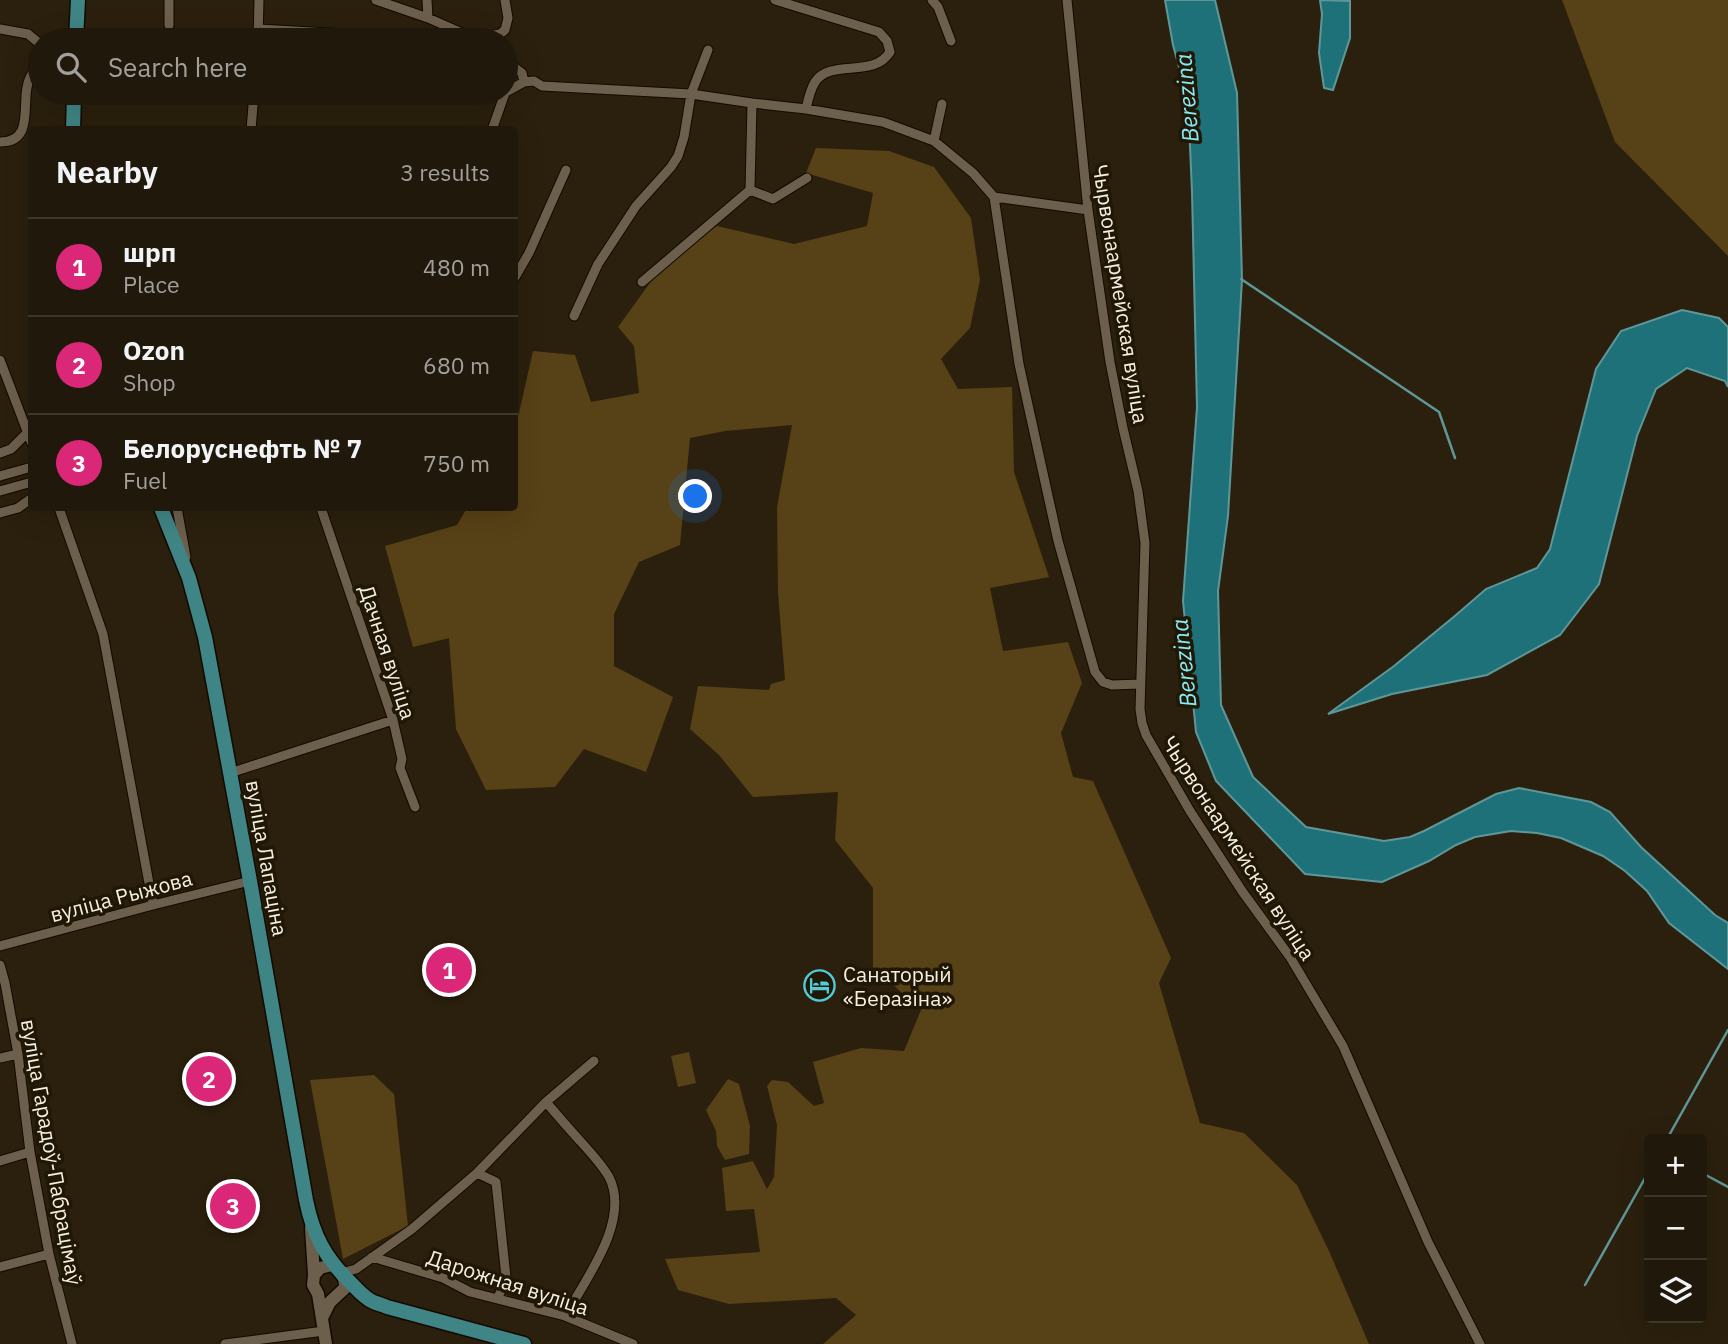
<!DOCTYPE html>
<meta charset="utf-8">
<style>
:root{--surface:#20180a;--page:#2d2518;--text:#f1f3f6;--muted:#a2a09c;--line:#3d372b;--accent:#db2777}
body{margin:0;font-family:"IBM Plex Sans",sans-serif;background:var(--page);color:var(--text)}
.controls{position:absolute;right:21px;bottom:21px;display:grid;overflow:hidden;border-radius:7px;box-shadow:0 7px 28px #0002}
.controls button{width:63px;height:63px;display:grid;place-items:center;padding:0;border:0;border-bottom:2px solid var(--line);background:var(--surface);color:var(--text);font:35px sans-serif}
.you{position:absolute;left:696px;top:497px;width:24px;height:24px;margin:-18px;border:5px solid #fff;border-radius:50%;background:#1a73e8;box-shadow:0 0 0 10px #1a73e833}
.badge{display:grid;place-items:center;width:46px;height:46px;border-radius:50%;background:var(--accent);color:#fff;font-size:23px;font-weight:700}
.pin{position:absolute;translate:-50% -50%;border:4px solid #fff;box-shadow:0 2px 7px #0006}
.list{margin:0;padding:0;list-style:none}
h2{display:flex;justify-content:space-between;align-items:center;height:91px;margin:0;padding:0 28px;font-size:30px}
h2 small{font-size:23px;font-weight:400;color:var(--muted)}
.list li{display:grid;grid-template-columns:46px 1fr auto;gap:21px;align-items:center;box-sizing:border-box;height:98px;padding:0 28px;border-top:2px solid var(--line)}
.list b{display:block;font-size:26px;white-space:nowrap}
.list p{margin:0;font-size:23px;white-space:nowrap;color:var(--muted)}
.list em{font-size:23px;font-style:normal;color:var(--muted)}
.icon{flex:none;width:38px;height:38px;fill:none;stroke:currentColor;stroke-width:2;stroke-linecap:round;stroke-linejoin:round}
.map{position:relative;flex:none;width:1728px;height:1344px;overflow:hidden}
.search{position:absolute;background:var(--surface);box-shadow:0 7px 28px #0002;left:28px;top:28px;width:490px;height:77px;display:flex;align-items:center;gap:18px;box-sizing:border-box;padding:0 24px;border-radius:38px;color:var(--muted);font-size:26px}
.panel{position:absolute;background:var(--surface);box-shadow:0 7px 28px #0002;left:28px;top:126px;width:490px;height:385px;border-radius:7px}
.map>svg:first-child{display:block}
</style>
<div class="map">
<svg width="1728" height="1344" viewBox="0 0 1728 1344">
<rect width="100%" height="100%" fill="#2b200d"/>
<path fill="#574116" d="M1562,0H1728V256L1615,142Z
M816,148L889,151L934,167L971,218L980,280L970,328L941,359L958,389L1012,387L1014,472L1049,577L990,588L1003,651L1068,642L1082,683L1061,733L1073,777L1093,781L1171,958L1159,983L1200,1123L1244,1133L1297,1185L1329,1251L1369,1344H823L856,1315L836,1298L729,1304L678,1290L665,1259L760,1252L754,1209L726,1211L722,1168L753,1161L767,1189L774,1177L777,1125L767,1086L772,1080L788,1082L814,1106L824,1103L813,1062L861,1048L904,1051L921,1010L873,967V888L835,840L838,792L753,797L719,755L690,729L698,686L769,690L771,684L785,680L778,593L777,507L792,425L725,431L690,438L680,545L639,562L614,614V666L673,697L646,772L584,749L555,787L486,790L456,729L449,638L413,647L385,546L457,525L467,508H514L515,421L519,413L533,351L575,355L591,402L639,393L634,346L618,327L665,262L717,226L794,244L867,226L873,193L806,173Z
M689,1052L696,1083L678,1087L671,1056Z
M374,1075L394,1094L408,1226L343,1259L310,1080Z
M728,1079L739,1084L750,1126L749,1154L725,1160L717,1146L716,1131L706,1110Z"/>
<path fill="#1e7179" stroke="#5f9799" stroke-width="2" d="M1165,0H1215L1237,93L1242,280L1228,516L1218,591L1221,705L1253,777L1306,827L1384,841L1410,837L1424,831L1496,794L1519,788L1591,802L1610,812L1641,847L1715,915L1728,923V969L1669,923L1647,891L1625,871L1603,856L1561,838L1537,833L1511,831L1475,837L1456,845L1429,861L1382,882L1305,874L1216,781L1196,732L1183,601L1197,407L1192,192L1188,100L1173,45Z
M1320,0L1350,1V38L1333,90L1324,88L1319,53L1322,14Z
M1682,310L1719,318L1728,327V387L1725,381L1687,368L1656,389L1637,436L1599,584L1560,635L1487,675L1392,694L1328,714L1394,666L1456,615L1486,589L1537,568L1550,549L1596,369L1621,331Z"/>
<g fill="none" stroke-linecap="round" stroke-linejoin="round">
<path stroke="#5f9799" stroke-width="2.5" d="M1241,279L1439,412L1455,458
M1667,1139L1728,1030
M1702,1173L1728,1187
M1585,1285L1649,1171"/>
<defs>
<path id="street" d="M376,0L428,18L478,40
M427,0L428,18
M775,0L879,32L887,41L890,52C873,79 831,58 815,82C810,90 808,100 806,109
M932,0L938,7L951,41
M1067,0L1088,210L1110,362L1123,428L1138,491L1145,543L1140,709L1142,723L1146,735L1190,811L1242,891L1290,957L1343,1046L1428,1242L1480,1344
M169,25V0
M0,29L28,34L40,44
M259,29L346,34
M475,38L500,34L505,30L508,18L505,0
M258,40L259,0
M506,61L522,73L524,82
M506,92L524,82L534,81L542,86L691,94L752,103L806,109L883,122L934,141L973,173L994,197L1088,210
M752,103L750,190L773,199L807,178
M251,130L254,93
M492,130L505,93
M934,141L942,104
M0,142C39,142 17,96 32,74C34,71 38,69 40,66
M994,197L1019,364L1058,541L1095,672L1103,682L1112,685L1140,684
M514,279L529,253L566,170
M642,282L750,190
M574,316L598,264L636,206L671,167L678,156L684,137L691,94L708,50
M0,360L32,444
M0,453L11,449L27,433
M0,476L32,467
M0,491L32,482
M59,508L103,634L153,905
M177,508L186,557
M321,508L393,720L402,759L400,768L415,807
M0,513L18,508L32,498
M230,773L393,720
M0,946L153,905L250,881
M0,965L5,983L18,1054L30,1152L49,1254L72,1344
M0,1058L18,1054
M546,1102C558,1116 570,1130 582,1143C592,1154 602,1165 609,1177C631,1220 586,1279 565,1316
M0,1161L30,1152
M477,1173L496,1182L506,1277L498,1298
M372,1257L443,1278L470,1292L565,1316L633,1344
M0,1267L49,1254
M341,1273L356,1269L412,1229L477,1173L546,1102L594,1061
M225,1344L324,1331"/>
<path id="secondary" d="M311,1228L314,1275L313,1285L318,1294L326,1344
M314,1275L320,1268L332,1265C340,1270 346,1278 345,1288L330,1302L323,1316"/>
<path id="primary" d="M76,40L78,0
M73,130L74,93
M161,508L189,578L205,637L250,881L306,1200C313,1235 325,1258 351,1283C356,1288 361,1294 367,1298C372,1303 381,1304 387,1307L524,1344"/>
</defs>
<use href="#street" stroke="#130900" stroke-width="11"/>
<use href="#secondary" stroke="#130900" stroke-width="15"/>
<use href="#primary" stroke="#130900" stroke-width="17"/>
<use href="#street" stroke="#6c5f4b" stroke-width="9"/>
<use href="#secondary" stroke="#6c5f4b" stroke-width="12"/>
<use href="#primary" stroke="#408585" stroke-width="14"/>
</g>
<defs>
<symbol id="hotel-ring" viewBox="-11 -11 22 22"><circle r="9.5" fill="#211705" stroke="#52cbd8" stroke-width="1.5"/><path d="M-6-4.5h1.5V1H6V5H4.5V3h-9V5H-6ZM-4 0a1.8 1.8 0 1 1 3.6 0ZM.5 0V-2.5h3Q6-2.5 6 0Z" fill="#52cbd8"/></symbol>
</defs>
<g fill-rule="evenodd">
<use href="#hotel-ring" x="802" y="968" width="35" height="35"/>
</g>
<g text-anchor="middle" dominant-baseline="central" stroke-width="7" stroke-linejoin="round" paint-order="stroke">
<g font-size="21" fill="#f6efe3" stroke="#211705">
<text transform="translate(1121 294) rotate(81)">Чырвонаармейская вуліца</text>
<text transform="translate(388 652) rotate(72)">Дачная вуліца</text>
<text transform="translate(1239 848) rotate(57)">Чырвонаармейская вуліца</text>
<text transform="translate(267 858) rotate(80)">вуліца Лапаціна</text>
<text transform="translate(121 896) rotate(-15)">вуліца Рыжова</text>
<text transform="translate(52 1152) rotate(80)">вуліца Гарадоў-Пабрацімаў</text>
<text transform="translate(508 1282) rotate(18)">Дарожная вуліца</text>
</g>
<g font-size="21" fill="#f6efe3" stroke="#211705" text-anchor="start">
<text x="843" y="974">Санаторый<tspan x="843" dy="24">«Беразіна»</tspan></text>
</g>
<g font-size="23" font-style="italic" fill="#87eaf6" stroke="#211705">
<text transform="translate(1186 98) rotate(-95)">Berezina</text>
<text transform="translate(1183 663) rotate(-96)">Berezina</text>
</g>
</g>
</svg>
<div class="controls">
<button>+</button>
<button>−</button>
<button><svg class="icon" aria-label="layers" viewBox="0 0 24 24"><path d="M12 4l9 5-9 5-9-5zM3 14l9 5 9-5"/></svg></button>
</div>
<div class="you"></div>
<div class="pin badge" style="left:449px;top:970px">1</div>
<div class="pin badge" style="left:209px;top:1079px">2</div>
<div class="pin badge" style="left:233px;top:1206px">3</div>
<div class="search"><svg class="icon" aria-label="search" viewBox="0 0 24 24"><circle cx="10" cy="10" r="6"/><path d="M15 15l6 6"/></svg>Search here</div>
<section class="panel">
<h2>Nearby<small>3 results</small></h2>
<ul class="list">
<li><span class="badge">1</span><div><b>шрп</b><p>Place</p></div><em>480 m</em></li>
<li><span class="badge">2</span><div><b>Ozon</b><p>Shop</p></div><em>680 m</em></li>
<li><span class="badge">3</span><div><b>Белоруснефть № 7</b><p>Fuel</p></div><em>750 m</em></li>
</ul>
</section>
</div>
